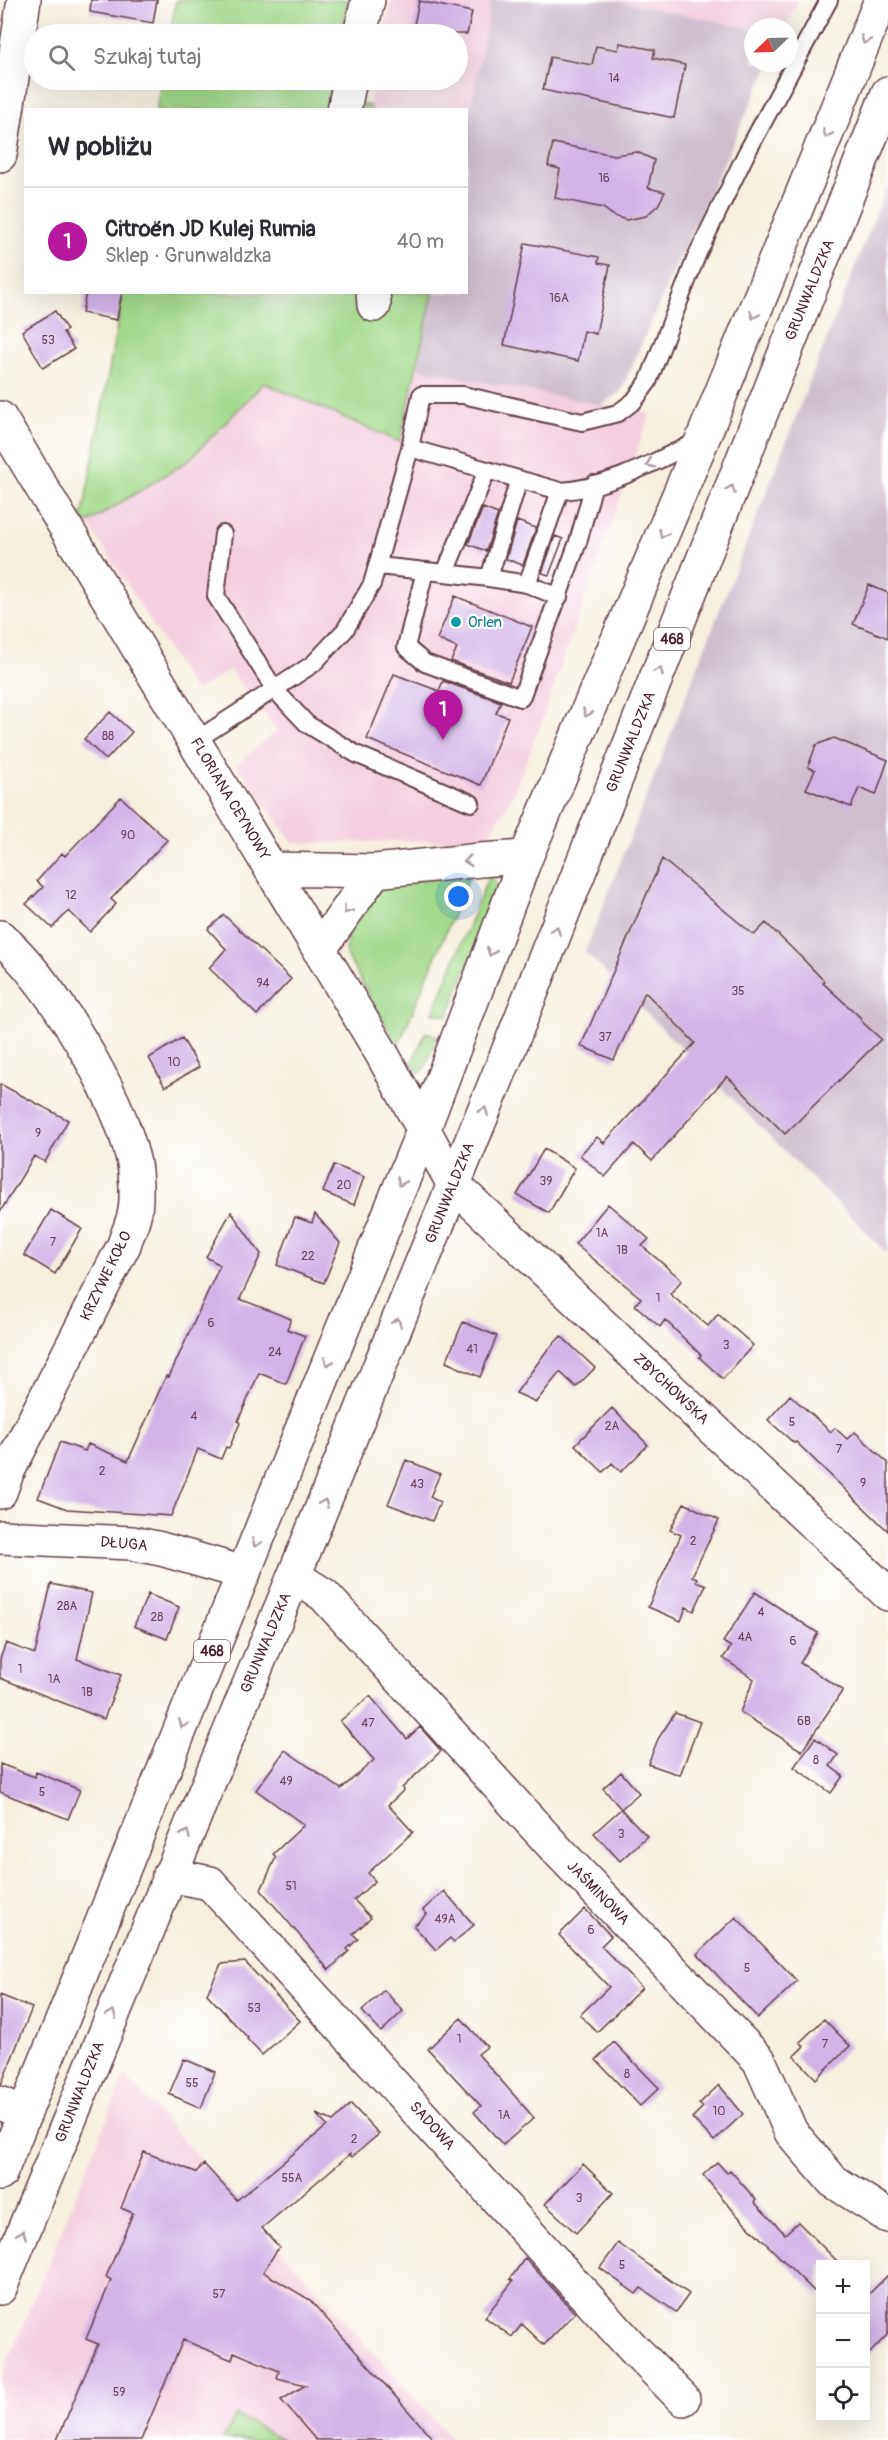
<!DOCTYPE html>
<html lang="pl">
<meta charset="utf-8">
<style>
:root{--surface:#fff;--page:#f2f2f3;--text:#2b2b33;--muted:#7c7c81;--line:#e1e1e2;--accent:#b5179e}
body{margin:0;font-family:Pangolin,sans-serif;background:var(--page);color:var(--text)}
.controls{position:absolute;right:18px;bottom:18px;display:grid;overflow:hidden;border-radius:0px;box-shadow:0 6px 24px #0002}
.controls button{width:54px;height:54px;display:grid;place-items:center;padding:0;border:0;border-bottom:2px solid var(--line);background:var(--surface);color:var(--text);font:30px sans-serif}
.compass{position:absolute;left:744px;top:18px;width:54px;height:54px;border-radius:50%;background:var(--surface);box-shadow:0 6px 24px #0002;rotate:247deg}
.you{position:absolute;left:459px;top:897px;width:21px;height:21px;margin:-15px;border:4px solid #fff;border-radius:50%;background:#1a73e8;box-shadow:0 0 0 9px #1a73e833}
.badge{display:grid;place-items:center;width:39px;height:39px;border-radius:50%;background:var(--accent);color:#fff;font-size:20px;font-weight:700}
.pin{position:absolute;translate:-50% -50px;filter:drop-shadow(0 2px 3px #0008)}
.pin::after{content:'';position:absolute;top:32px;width:21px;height:18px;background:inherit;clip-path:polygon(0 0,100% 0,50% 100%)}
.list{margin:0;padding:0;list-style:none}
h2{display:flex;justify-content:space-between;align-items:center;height:78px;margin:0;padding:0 24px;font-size:26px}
h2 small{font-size:20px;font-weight:400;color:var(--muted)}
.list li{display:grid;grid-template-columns:39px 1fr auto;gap:18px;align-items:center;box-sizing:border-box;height:108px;padding:0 24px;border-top:2px solid var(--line)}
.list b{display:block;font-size:22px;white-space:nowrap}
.list p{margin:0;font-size:20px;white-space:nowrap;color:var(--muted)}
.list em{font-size:20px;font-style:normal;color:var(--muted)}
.icon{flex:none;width:33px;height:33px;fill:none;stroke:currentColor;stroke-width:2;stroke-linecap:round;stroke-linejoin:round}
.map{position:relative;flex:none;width:888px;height:2440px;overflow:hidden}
.search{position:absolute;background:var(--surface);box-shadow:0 6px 24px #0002;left:24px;top:24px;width:444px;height:66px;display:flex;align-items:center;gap:15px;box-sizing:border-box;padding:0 21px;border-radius:33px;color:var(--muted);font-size:22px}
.panel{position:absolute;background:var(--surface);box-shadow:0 6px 24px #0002;left:24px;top:108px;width:444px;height:186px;border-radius:0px}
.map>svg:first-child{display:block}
</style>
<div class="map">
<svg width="888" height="2440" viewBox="0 0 888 2440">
<rect width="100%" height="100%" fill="#fff"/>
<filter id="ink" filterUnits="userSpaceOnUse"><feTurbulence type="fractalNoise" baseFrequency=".0167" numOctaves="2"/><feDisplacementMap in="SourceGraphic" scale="12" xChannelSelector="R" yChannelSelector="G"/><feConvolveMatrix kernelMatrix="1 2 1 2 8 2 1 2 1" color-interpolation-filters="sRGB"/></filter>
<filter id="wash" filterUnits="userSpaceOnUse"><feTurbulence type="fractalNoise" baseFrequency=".008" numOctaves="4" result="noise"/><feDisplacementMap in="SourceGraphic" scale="24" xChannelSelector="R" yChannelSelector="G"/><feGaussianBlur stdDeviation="1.35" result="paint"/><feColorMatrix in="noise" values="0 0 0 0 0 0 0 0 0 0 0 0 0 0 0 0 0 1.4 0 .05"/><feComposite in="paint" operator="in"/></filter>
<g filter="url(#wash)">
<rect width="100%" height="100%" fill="#f6efde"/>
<path fill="#f3cfdf" d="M391,0H491L467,125L466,110H372L369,106L375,80H458V34H384Z
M613,0H798L786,27L753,29Z
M418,369L650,414L540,726L513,795L487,840L293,843L237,765L277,730L229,670L195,692L88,523L188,461L264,383L399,441Z
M125,2075L204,2164L452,2440H0V2381Z"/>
<path fill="#cfbdce" d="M491,0H613L753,29V63H770L672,274L621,391L601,405L418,369L433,293L466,292L467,125Z
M888,183V1254L585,952Z"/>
<path fill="#a1d889" stroke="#767c5a" stroke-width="1.5" d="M176,0H348L342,34H170Z
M162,80H334L339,98L369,106L372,109L156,110Z
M123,293H433L400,442L264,383L188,461L88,523L79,515L83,513Z
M469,877L398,1046L346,954L348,930L385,882Z
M488,878H493L499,889L448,1016L433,1013Z
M426,1032L438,1037L424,1069L420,1073L411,1064Z
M236,2415L283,2440H223Z"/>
<g id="blocks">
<path fill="#d1b3e6" d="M91,0H157L153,23L90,12Z
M419,1L472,12L467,34H412Z
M620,43L655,50L653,58L685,65L674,118L543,90L550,57L592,65L596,46L618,50Z
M553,143L614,155L637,152L654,160L648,188L665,192L658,205L646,216L626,220L614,216L603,208L555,198L560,169L548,166Z
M525,243L599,257L598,263L610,265L596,334L584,331L578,361L504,345Z
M86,292H122L117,320L82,313Z
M55,311L67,330L63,332L74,349L43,368L22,331Z
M483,508L498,514L486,551L468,544Z
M517,521L536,528L523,565L506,559Z
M555,536L563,539L549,575L542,573Z
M869,585L888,593V638L853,624Z
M455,596L532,627L509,682L451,661L457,648L437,639Z
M394,674L439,691L443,681L501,702L496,713L508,717L481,785L367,739Z
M110,712L132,732L106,760L84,739Z
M834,738L888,760L876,795L859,788L851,807L806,789L815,770L808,767L816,745Z
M121,797L167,840L111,899L116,904L90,932L69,911L52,928L26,904L43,887L37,881L62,853L65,856Z
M662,859L754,935L766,923L803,959L824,981L823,983L862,1019L861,1021L881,1039L785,1134L727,1076L652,1161L634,1144L605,1177L580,1155L597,1137L604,1143L695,1043L645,992L614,1060L581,1046Z
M224,915L291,979L257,1015L209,968L226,949L208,929Z
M182,1038L199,1067L165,1087L149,1058Z
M0,1084L68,1120L45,1162L34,1156L0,1212Z
M544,1149L575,1168L549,1213L517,1195Z
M334,1165L364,1177L354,1205L323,1192Z
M608,1204L649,1239L642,1246L682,1280L670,1294L708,1326L718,1314L753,1345L723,1379L699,1357L701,1355L665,1320L660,1327L635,1305L641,1298L575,1244Z
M51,1210L82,1229L55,1274L24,1255Z
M231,1212L261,1254L240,1299L291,1319L287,1329L305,1336L286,1384L259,1373L238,1421L240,1423L229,1448L226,1447L221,1459L198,1449L171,1516L67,1509L38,1498L60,1442L85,1451L88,1444L128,1461L166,1376L169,1377L220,1265L206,1257Z
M315,1214L340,1243L324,1283L277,1265L295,1217L312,1223Z
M463,1322L497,1336L480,1377L446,1362Z
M561,1336L595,1368L576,1387L560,1372L536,1402L516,1393L545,1353Z
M790,1395L831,1432L835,1428L847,1439L855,1432L888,1463V1531L796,1442L794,1443L768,1420Z
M612,1408L648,1445L621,1472L612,1463L603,1472L575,1445Z
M406,1460L440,1474L430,1497L440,1502L432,1521L388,1504Z
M684,1503L719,1520L692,1576L697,1578L696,1581L706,1585L694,1611L686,1607L681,1621L648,1607L681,1535L670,1530Z
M51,1584L92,1593L77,1659L121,1675L104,1719L0,1678V1659L6,1643L35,1654Z
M755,1592L818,1633L800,1663L843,1690L802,1751L740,1712L754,1679L723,1658L731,1647L723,1642Z
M148,1594L179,1607L167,1639L134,1626Z
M370,1696L407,1739L420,1727L441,1751L402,1788L404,1790L388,1805L413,1832L368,1873L375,1881L354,1900L371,1918L353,1934L358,1939L347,1949L349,1951L329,1970L261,1890L276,1857L273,1854L304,1825L256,1790L285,1750L341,1789L374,1760L340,1721Z
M675,1713L700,1722L680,1775L648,1764L658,1739Z
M815,1738L838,1755L830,1766L843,1776L831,1793L794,1767Z
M0,1764L35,1777L36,1772L80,1790L68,1819L0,1792Z
M621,1772L639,1793L621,1809L603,1788Z
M621,1809L647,1836L620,1861L594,1833Z
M444,1891L474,1925L454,1942L450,1938L436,1950L414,1926L427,1914L423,1910Z
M585,1909L611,1936L601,1946L642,1988L597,2032L580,2015L609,1987L559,1935Z
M736,1917L797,1981L758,2018L697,1954Z
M245,1962L300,2021L262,2055L247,2039L248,2038L207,1994L221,1964Z
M384,1990L403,2011L381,2032L362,2011Z
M0,1995L32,2008L1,2085H0Z
M461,2018L487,2047L478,2054L534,2118L503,2145L474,2112L481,2106L428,2049Z
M824,2019L850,2046L816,2079L794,2056L804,2046L800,2042Z
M614,2042L659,2088L640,2106L596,2060Z
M184,2059L215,2072L201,2108L169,2094Z
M719,2085L743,2114L714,2141L692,2118L703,2107L699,2104Z
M351,2104L379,2134L352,2157L350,2154L262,2228L279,2247L263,2272L310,2300L434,2440H316L281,2400L306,2385L277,2378L279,2371L234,2352L232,2360L183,2340L141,2440H57L98,2344L86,2339L111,2280L106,2277L133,2213L121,2208L144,2152L196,2172L204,2164L237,2200L327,2126L316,2114L333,2121Z
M717,2162L727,2173L730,2170L756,2200L754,2202L785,2234L798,2222L841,2265H820V2297L736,2214L703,2175Z
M583,2164L613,2193L576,2233L545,2204Z
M618,2243L689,2294L676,2312L641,2288L636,2294L600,2268Z
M525,2258L575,2313L544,2345L522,2324L512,2337L485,2317L513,2281L510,2279Z
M888,2275V2334L866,2357V2297Z"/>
</g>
</g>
<g filter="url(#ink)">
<use href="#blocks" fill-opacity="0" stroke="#643e46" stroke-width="1.5"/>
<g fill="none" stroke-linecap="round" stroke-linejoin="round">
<defs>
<path id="service" d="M410,448L421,395H463L582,422L618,413L634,401L648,382L697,255L746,154L829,0
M223,534L216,596L275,690L307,724L356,754L471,803
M378,566L445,573L487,470
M425,571L406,647L425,663L521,698L578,542L594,484
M445,573L489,578L519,479
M489,578L527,584L560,491
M527,584L559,597
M195,741L313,664L345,630L372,584L410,448L560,491C607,489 658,460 700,440"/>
<path id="minor" d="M360,34L368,0
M344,110L350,80
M0,155L24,0
M373,292L374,305
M0,937C52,983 117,1092 133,1159C136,1171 137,1198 135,1210C134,1221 127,1234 124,1245L7,1473L0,1492
M0,1537L132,1543L161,1549L244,1573
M294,1576L324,1595L557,1850L759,2060L791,2132L833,2181L888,2216
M169,1875L210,1883L631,2346L683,2399
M0,2103L25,2113"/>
<path id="tertiary" d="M0,418L382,1054L454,1185L888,1594
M273,869L375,871L480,860L526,857
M319,950L375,871"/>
<path id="primary" d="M0,2174L424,1128L526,857L703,438L881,0
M0,2288L294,1576L507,1054L888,93"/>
</defs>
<use href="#service" stroke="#643e46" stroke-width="20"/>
<use href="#minor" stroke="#643e46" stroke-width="36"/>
<use href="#tertiary" stroke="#643e46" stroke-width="36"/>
<use href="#primary" stroke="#643e46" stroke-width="36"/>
<use href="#service" stroke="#fff" stroke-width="16"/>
<use href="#minor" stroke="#fff" stroke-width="33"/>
<use href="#tertiary" stroke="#fff" stroke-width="33"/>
<use href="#primary" stroke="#fff" stroke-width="33"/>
</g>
<defs><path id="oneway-chevron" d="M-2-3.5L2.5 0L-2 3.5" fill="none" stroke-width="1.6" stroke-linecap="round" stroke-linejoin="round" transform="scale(1.5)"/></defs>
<g stroke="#ae9aa0">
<use href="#oneway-chevron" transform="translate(865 40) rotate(112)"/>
<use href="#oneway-chevron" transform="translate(827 134) rotate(112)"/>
<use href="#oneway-chevron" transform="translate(754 315) rotate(112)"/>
<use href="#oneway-chevron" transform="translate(650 464) rotate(154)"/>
<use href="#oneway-chevron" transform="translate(731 489) rotate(-68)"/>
<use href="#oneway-chevron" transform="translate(663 534) rotate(113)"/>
<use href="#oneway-chevron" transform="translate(659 671) rotate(-68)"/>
<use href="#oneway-chevron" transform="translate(587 713) rotate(113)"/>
<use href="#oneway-chevron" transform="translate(468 861) rotate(174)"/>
<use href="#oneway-chevron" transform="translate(347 910) rotate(125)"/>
<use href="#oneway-chevron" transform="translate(556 930) rotate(-68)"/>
<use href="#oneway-chevron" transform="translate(491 952) rotate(110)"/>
<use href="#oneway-chevron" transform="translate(484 1111) rotate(-68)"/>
<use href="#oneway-chevron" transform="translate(401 1182) rotate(113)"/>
<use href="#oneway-chevron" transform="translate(397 1322) rotate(-68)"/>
<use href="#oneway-chevron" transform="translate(328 1362) rotate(112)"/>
<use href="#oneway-chevron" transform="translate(324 1503) rotate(-68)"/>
<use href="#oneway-chevron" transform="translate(256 1543) rotate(112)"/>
<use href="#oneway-chevron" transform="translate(183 1724) rotate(112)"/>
<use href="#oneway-chevron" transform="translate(186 1834) rotate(-67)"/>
<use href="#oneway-chevron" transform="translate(112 2014) rotate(-68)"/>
<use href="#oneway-chevron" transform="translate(22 2234) rotate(-68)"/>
</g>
</g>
<circle fill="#0f9aa8" stroke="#fff" stroke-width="2" cx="456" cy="622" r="6"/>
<g text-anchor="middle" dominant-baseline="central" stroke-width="4.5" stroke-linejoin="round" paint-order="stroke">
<g font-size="12" fill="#6c445a">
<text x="614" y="78">14</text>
<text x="604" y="178">16</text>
<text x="559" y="298">16A</text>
<text x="48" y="340">53</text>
<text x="108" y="736">88</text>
<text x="128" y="835">90</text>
<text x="71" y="895">12</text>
<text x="263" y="983">94</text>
<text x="738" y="991">35</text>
<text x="605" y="1037">37</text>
<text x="174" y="1062">10</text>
<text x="38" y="1133">9</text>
<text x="546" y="1181">39</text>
<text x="344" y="1185">20</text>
<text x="602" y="1233">1A</text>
<text x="53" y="1242">7</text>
<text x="622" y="1250">1B</text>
<text x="308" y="1256">22</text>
<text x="658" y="1298">1</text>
<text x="211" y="1323">6</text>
<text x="726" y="1345">3</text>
<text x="472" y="1349">41</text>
<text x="275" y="1352">24</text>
<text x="194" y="1416">4</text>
<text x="792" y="1422">5</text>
<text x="612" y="1426">2A</text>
<text x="839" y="1449">7</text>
<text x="102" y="1471">2</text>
<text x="863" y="1483">9</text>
<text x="417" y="1484">43</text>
<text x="693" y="1541">2</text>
<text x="67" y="1606">28A</text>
<text x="761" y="1612">4</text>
<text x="157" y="1617">28</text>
<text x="745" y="1637">4A</text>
<text x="793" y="1641">6</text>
<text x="20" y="1669">1</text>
<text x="54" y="1679">1A</text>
<text x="87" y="1692">1B</text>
<text x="804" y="1721">6B</text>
<text x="368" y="1723">47</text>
<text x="816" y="1760">8</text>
<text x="286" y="1781">49</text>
<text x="42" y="1792">5</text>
<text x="621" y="1834">3</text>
<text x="291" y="1886">51</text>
<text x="445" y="1919">49A</text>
<text x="591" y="1930">6</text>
<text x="747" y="1968">5</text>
<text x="254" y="2008">53</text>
<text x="459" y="2039">1</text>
<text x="825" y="2044">7</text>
<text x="627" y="2074">8</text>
<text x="192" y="2083">55</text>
<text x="719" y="2111">10</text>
<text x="504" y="2115">1A</text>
<text x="354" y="2139">2</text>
<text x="292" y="2178">55A</text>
<text x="579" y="2198">3</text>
<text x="622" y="2265">5</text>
<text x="219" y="2294">57</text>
<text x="119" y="2392">59</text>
</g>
<g fill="#fff" stroke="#80626b" stroke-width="1.5">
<rect x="654" y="628" width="36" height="22" rx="4.5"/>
<rect x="194" y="1640" width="36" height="22" rx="4.5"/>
</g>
<g font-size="14" font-weight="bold" fill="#4a1f2b">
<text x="672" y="639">468</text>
<text x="212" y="1651">468</text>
</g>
<g font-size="15" fill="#4a1f2b" stroke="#fff">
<text transform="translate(810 290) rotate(-68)">GRUNWALDZKA</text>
<text transform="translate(631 742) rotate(-68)">GRUNWALDZKA</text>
<text transform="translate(230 799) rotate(59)">FLORIANA CEYNOWY</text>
<text transform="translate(450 1193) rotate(-68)">GRUNWALDZKA</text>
<text transform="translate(106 1276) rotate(-64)">KRZYWE KOŁO</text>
<text transform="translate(671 1389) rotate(43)">ZBYCHOWSKA</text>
<text transform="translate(124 1544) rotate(5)">DŁUGA</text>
<text transform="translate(266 1643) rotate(-67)">GRUNWALDZKA</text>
<text transform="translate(598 1893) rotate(46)">JAŚMINOWA</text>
<text transform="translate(80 2092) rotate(-68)">GRUNWALDZKA</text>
<text transform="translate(432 2126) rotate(48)">SADOWA</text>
</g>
<g font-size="15" fill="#0d838f" stroke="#fff" text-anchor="start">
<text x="468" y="622">Orlen</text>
</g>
</g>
</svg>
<div class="controls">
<button>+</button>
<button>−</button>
<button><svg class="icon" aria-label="locate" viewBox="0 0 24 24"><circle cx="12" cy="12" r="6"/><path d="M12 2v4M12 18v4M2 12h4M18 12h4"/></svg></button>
</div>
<svg class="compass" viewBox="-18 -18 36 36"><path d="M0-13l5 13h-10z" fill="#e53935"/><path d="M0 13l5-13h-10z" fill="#7c7c81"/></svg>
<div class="you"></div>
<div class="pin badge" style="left:443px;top:740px">1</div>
<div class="search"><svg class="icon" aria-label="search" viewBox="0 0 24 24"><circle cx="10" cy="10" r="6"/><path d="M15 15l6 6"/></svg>Szukaj tutaj</div>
<section class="panel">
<h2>W pobliżu<small></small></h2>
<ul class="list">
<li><span class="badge">1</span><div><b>Citroën JD Kulej Rumia</b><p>Sklep · Grunwaldzka</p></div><em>40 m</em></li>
</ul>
</section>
</div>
